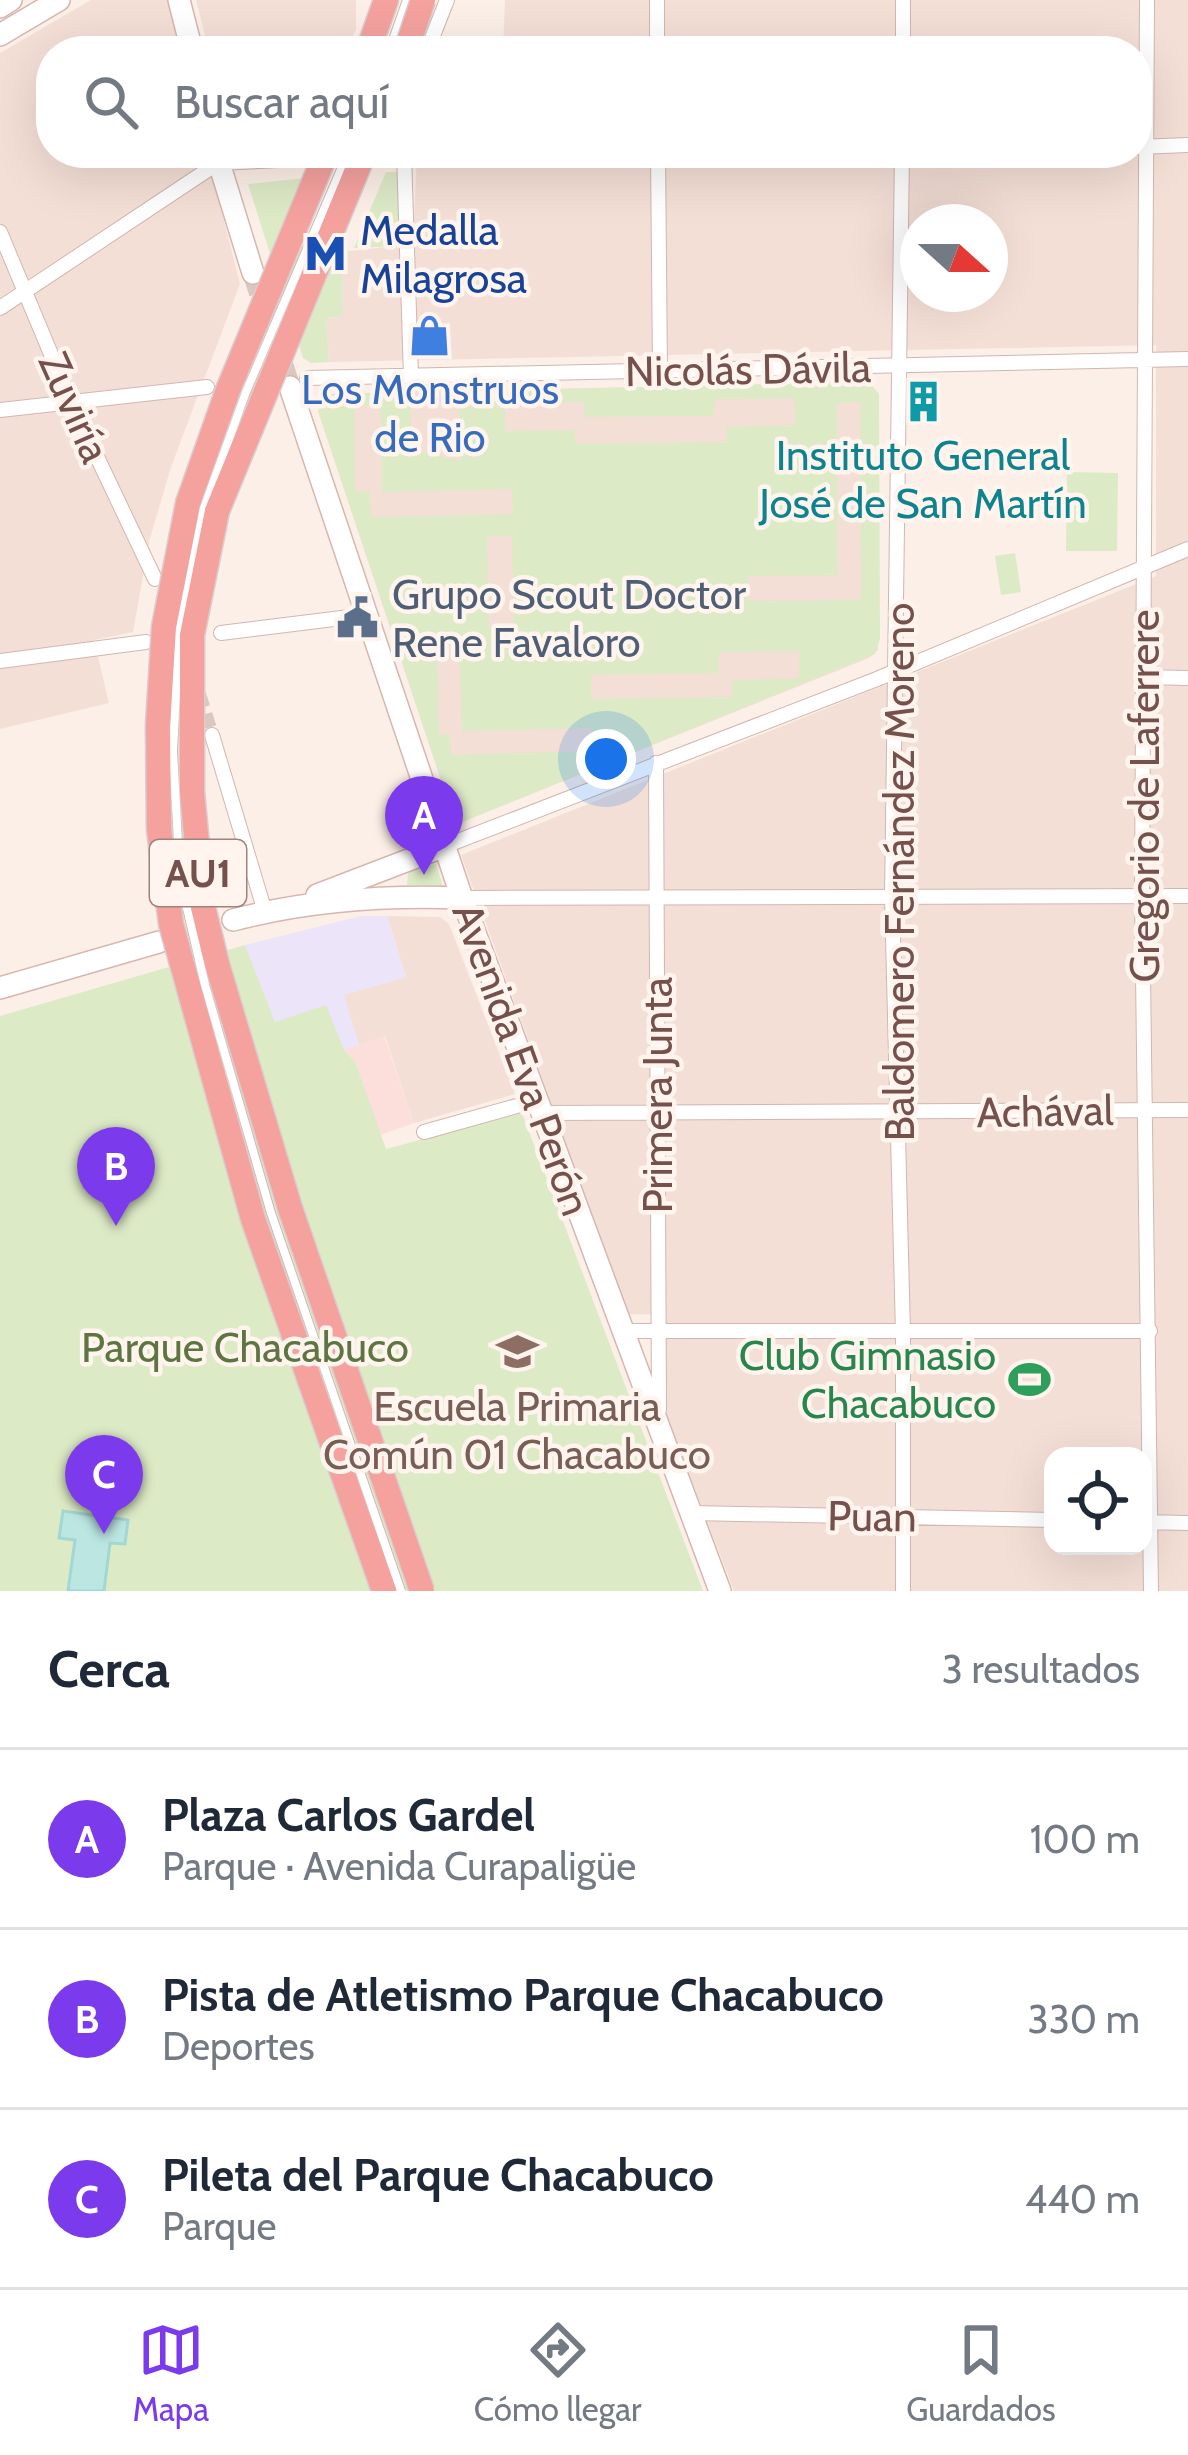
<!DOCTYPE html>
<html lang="es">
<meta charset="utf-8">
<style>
:root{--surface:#fff;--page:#f6f6f7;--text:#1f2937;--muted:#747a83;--line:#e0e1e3;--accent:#7c3aed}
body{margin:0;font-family:Cabin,sans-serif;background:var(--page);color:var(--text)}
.controls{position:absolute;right:36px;bottom:36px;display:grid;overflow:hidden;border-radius:24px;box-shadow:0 12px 48px #0002}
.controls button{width:108px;height:108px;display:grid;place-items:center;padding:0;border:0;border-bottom:3px solid var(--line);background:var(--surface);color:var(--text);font:60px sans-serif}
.compass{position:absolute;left:900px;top:204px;width:108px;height:108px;border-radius:50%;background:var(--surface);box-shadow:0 12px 48px #0002;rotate:111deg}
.you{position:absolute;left:606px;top:759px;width:42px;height:42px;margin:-30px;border:9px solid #fff;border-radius:50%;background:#1a73e8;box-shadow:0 0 0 18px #1a73e833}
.badge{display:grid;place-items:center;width:78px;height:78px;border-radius:50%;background:var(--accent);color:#fff;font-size:39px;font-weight:700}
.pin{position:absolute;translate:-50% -99px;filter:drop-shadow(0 3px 6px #0008)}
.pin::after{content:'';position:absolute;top:63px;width:42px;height:36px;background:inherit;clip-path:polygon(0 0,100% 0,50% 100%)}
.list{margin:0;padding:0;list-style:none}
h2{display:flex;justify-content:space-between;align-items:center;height:156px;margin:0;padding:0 48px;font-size:51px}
h2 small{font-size:39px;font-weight:400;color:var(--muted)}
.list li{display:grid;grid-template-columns:78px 1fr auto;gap:36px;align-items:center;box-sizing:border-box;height:180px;padding:0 48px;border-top:3px solid var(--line)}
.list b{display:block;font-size:45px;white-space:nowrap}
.list p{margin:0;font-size:39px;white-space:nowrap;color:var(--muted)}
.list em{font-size:39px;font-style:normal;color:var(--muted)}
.icon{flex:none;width:66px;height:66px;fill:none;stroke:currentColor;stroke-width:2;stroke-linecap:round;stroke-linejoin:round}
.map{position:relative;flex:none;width:1188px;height:1591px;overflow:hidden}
.search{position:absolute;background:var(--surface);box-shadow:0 12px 48px #0002;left:36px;right:36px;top:36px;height:132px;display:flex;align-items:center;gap:30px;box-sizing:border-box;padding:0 42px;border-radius:48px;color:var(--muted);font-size:45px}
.sheet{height:696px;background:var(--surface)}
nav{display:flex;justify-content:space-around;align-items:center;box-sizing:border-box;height:168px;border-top:3px solid var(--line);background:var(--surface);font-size:33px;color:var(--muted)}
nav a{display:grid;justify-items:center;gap:6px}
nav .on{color:var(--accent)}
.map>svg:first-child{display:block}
</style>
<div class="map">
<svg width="1188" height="1591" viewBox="0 0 1188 1591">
<rect width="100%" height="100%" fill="#fcefe7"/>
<path fill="#f4dfd6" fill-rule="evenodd" d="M91,0H169L181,51H51V153H207L240,284L171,467L149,542L133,632L94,640L109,703L0,729V53Z
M196,0H356V29L347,51H209Z
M505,0H1188V1591H734L667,1416L665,1315L628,1314L461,855L1156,576V345L329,362L326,318L343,317L342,271L350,251L413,244L417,153H1137V51H503ZM918,222H990V294H918ZM1053,1456H1143V1546H1053Z
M869,382L879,394L878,650L869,658L462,822L454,819L318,411L325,394Z
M387,916L440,917L449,924L515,1094L414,1123L385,1036L359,1045L343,995L406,977Z"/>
<path fill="#fcdedb" d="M384,1036L414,1123L380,1135L355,1061L344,1050Z"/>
<path fill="#ece4f9" d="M361,916H387L406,977L344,995L359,1045L344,1050L275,1022L245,945Z"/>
<path fill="#ddeac6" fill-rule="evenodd" d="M386,172H398L399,246L354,248Z
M306,178L278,244L350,251L342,271L343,317L326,318L329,362L311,363L303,358L248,184Z
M869,382L879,394L880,639L875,654L462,822L454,819L318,411L325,394ZM458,390L460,461L411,449L410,391ZM715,399L794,398L795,425L727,427L726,442L576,444L574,430L505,431V403L584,402L585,417L700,416L714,415ZM860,402L861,600L748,601V576L837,575V403ZM355,406H381L382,492L512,489L513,514L371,517L370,492L355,491ZM487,536H512L514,626H489ZM459,646L462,731L592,728L593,751L451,755L450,735L439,734L437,647ZM799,651V678L732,680V697L591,699V675L719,673V652Z
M1067,472L1118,473L1117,551H1066Z
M1015,553L1021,592L1001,595L995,556Z
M436,864L443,886L407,885L408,872Z
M245,945L275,1022L326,1005L344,1050L355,1061L386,1149L522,1113L703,1591H0V1016Z"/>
<path fill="#bce6e2" stroke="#a2d8d3" stroke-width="3" d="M63,1511L128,1520L125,1544L110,1543L104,1591H68L75,1540L59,1538Z"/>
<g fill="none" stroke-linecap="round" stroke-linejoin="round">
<path stroke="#dac8c0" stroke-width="14" stroke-dasharray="14 7" stroke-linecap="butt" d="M199,694L212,735"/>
<path stroke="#dac8c0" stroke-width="21" stroke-dasharray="21 10" stroke-linecap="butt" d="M253,273L290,387"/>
<defs>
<path id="service" d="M389,51L407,0"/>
<path id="minor" d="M657,0V51
M1147,0L1142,896L1151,1591
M427,51L447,0
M903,51V0
M1137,147L1188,145
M404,153L411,377
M658,153L660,372
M902,153L892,898L903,1333V1591
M0,232L71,402L155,579
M0,308L218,163L404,154L708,153
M307,378L1188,359
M0,410L207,387
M221,633L366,615
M0,661L146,642
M1145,677L1188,678
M212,735L265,912
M656,763L659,1410
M445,846L877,679L1188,549
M462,898L1188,896
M543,1113L1188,1110
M424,1132L538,1100
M624,1331H1150
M691,1513L1053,1520
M1143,1522L1188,1523"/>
<path id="secondary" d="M179,0L192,51
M0,7L11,0
M0,35L59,0
M216,153L253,273
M290,387L462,898L720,1591
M317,895L445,846
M233,920C309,900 383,895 462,898
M0,988L159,942"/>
<path id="motorway" d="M368,51L386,0"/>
</defs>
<use href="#service" stroke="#d0b7b0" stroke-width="10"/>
<use href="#minor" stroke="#d0b7b0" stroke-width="16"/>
<use href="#secondary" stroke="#d6b7b0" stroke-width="24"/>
<use href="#motorway" stroke="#d9cecd" stroke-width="27"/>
<use href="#service" stroke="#fff" stroke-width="8"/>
<use href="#minor" stroke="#fff" stroke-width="14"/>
<use href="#secondary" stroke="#fff" stroke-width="21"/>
<use href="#motorway" stroke="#f5a29f" stroke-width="24"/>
<defs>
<path id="service-bridge" d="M348,153L246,392L204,508L179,632L173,751L180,878L205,985L271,1213L401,1591"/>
<path id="motorway-bridge" d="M406,51L423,0
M326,153L228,390L188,503L164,627L158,725L159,829L171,924L253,1219L384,1591
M364,153L217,511L192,635V792L203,907L217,964L290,1208L422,1591"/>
</defs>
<use href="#service-bridge" stroke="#d0b7b0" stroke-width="10" stroke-linecap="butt"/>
<use href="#motorway-bridge" stroke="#d9cecd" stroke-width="27" stroke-linecap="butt"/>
<use href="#service-bridge" stroke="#fff" stroke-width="8"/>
<use href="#motorway-bridge" stroke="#f5a29f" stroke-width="24"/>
</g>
<defs>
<symbol id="metro-bare" viewBox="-9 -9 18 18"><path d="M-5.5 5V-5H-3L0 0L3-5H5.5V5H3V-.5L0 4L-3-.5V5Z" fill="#1a4fb4" stroke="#fff4ee" stroke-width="2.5" paint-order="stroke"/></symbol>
<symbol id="shop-bare" viewBox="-9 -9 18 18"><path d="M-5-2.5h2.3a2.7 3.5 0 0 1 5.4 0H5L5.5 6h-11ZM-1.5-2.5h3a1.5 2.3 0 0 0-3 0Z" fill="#3f7fe0" stroke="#fff4ee" stroke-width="2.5" paint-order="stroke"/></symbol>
<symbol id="building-bare" viewBox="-9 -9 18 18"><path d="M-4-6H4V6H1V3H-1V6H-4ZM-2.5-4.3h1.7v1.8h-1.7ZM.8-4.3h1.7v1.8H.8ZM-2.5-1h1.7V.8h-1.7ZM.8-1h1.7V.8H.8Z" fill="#0f9aa8" stroke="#fff4ee" stroke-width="2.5" paint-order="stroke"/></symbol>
<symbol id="civic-bare" viewBox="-9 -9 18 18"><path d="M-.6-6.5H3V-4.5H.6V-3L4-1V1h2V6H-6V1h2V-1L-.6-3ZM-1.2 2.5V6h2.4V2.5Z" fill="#5c6f8a" stroke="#fff4ee" stroke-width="2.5" paint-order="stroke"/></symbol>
<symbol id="school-bare" viewBox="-9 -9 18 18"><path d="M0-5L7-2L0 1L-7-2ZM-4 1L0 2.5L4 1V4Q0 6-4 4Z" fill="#8d6e63" stroke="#fff4ee" stroke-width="2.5" paint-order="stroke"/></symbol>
<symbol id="stadium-bare" viewBox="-9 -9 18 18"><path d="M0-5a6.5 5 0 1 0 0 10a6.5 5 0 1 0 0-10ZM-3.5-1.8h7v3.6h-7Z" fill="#2e9e5b" stroke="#fff4ee" stroke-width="2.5" paint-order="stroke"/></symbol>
</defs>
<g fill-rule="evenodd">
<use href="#metro-bare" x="296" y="224" width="59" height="59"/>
<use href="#shop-bare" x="400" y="306" width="59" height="59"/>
<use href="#building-bare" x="894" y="372" width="59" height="59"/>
<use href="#civic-bare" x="328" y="588" width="59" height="59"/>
<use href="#school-bare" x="488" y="1322" width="59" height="59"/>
<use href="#stadium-bare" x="1000" y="1350" width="59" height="59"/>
</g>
<g text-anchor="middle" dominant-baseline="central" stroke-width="9" stroke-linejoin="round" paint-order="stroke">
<rect fill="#fff4ee" stroke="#9f827d" stroke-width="3" x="150" y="840" width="96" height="66" rx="9"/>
<g font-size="39" font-weight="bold" fill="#76514c">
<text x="198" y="873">AU1</text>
</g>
<g font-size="42" fill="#164399" stroke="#fff4ee" text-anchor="start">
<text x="360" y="230">Medalla<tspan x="360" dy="48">Milagrosa</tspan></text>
</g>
<g font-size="42" fill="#76514c" stroke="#fff4ee">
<text transform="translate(748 369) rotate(-1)">Nicolás Dávila</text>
<text transform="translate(75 407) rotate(66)">Zuviría</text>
<text transform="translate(1144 796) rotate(-90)">Gregorio de Laferrere</text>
<text transform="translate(899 872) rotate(-90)">Baldomero Fernández Moreno</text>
<text transform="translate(522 1059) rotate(70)">Avenida Eva Perón</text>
<text transform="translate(657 1095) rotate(-90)">Primera Junta</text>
<text transform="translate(1045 1111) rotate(-1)">Achával</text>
<text transform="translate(872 1516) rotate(1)">Puan</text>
</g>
<g font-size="42" fill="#366cbe" stroke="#fff4ee">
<text x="430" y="389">Los Monstruos<tspan x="430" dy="48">de Rio</tspan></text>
</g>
<g font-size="42" fill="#0d838f" stroke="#fff4ee">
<text x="923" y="455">Instituto General<tspan x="923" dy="48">José de San Martín</tspan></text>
</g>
<g font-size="42" fill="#4e5e75" stroke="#fff4ee" text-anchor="start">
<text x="392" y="594">Grupo Scout Doctor<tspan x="392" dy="48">Rene Favaloro</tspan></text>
</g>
<g font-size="42" fill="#5d7541" stroke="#fff4ee">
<text x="245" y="1347">Parque Chacabuco</text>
</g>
<g font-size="42" fill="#27864d" stroke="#fff4ee" text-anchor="end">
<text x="996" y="1355">Club Gimnasio<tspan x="996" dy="48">Chacabuco</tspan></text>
</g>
<g font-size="42" fill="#785e54" stroke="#fff4ee">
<text x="517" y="1406">Escuela Primaria<tspan x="517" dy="48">Común 01 Chacabuco</tspan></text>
</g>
</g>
</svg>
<div class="controls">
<button><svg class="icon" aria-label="locate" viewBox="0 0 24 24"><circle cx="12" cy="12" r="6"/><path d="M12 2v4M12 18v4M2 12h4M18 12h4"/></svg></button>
</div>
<svg class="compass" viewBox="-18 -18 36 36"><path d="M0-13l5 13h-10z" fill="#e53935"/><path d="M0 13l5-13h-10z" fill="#747a83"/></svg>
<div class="you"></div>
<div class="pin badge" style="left:424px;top:875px">A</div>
<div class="pin badge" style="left:116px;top:1226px">B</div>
<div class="pin badge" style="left:104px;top:1534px">C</div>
<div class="search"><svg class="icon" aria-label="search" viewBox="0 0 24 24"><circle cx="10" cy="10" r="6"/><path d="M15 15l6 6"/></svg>Buscar aquí</div>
</div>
<section class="sheet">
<h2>Cerca<small>3 resultados</small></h2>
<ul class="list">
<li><span class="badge">A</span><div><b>Plaza Carlos Gardel</b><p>Parque · Avenida Curapaligüe</p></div><em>100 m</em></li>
<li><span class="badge">B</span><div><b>Pista de Atletismo Parque Chacabuco</b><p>Deportes</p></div><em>330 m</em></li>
<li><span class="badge">C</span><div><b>Pileta del Parque Chacabuco</b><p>Parque</p></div><em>440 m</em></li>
</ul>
</section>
<nav>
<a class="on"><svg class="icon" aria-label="map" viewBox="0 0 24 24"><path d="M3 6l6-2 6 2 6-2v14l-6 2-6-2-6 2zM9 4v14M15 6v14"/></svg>Mapa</a>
<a><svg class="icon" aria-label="directions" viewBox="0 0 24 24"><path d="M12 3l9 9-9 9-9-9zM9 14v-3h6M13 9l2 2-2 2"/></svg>Cómo llegar</a>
<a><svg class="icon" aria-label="saved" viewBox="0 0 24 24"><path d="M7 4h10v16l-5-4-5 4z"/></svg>Guardados</a>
</nav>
